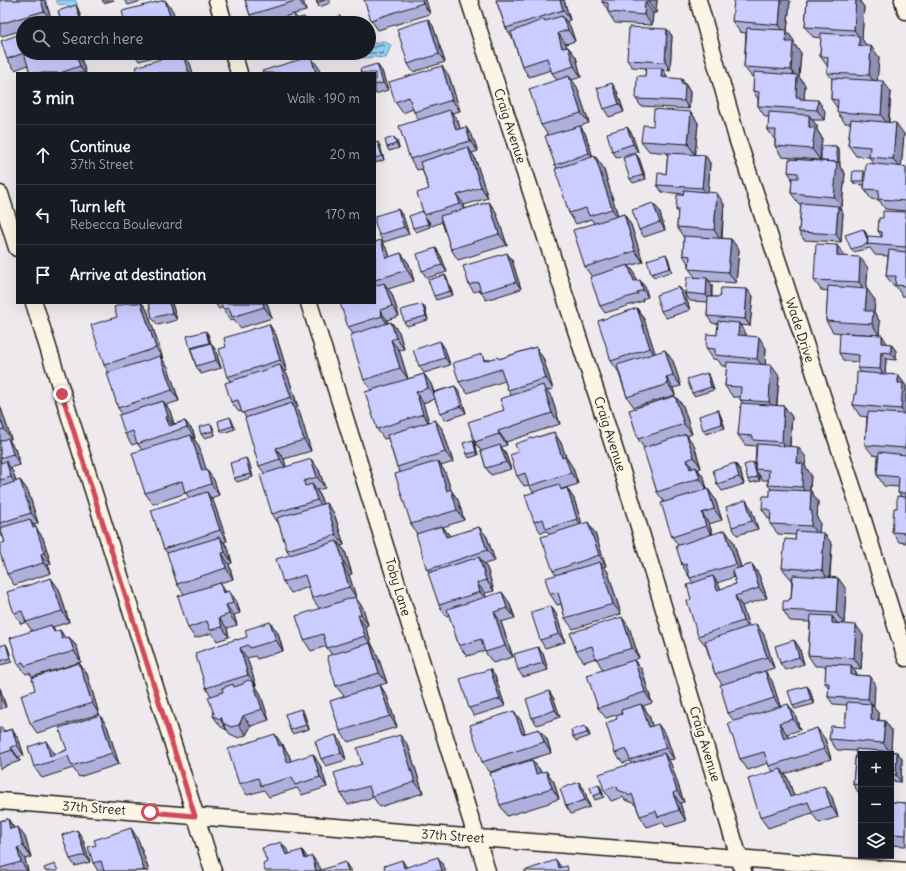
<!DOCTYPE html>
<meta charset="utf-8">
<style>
:root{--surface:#171b24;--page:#242831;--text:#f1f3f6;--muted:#9ea1a6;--line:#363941}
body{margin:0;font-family:Delius,sans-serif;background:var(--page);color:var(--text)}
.controls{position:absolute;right:12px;bottom:12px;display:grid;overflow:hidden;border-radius:0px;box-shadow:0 4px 16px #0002}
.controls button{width:36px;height:36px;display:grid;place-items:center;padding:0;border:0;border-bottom:1px solid var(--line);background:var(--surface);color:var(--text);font:20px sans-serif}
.stop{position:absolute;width:12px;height:12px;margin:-9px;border:3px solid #d1495b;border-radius:50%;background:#fff}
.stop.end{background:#d1495b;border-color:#fff;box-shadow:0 1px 4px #0008}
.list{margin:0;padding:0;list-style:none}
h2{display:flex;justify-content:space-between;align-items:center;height:52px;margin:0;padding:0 16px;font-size:17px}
h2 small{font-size:13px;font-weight:400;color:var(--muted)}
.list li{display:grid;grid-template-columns:26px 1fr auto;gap:12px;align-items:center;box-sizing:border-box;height:60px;padding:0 16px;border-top:1px solid var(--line)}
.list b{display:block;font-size:15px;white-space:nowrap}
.list p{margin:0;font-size:13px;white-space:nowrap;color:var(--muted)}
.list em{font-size:13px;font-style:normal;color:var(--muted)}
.icon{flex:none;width:22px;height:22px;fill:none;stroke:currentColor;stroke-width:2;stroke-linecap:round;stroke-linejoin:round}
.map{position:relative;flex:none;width:906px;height:871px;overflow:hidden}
.search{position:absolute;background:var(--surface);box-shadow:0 4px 16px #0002;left:16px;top:16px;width:360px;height:44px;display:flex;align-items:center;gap:10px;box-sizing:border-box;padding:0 14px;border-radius:22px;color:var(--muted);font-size:15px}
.panel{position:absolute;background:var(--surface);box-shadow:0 4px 16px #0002;left:16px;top:72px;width:360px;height:232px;border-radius:0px}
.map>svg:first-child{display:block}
</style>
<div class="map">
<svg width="906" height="871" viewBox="0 0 906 871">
<rect width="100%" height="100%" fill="#ede9ed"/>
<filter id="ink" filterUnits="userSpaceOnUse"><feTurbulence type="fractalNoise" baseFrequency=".025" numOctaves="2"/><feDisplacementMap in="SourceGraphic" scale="8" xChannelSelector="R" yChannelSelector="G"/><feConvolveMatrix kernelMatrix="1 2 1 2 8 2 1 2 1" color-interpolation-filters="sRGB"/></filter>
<g filter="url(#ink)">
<path fill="#96d1f6" stroke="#65899f" d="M56,0H75L77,3V7L73,9C70,8 67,5 65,5C60,4 58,6 56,0Z
M383,41L391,45L386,58L374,57L364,58L363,53H369V45Z"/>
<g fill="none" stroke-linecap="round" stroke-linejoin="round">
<path stroke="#4d6473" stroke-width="1" d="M367,53H374L382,54L385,47L382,45L369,49"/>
<defs>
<path id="minor" d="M217,0L224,23
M469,0L631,500L743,871
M698,0L737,138L858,504L906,658
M903,0L906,11
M233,53L239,73
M0,194L17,248
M34,303L213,871
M309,303L487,871
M0,801L906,871"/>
</defs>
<use href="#minor" stroke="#1c1c1c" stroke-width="19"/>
<use href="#minor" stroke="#fcf5e5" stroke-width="16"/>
</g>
<path fill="#afafdb" stroke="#1c1c1c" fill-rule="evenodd" d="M0,0H45L52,21L46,23H23V30L2,36L0,34Z
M102,0H114L104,3Z
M124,0H145L128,5Z
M245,0H303L306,11L294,14L297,18L308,23H255L250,15Z
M316,0H330V3L319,7L317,3Z
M426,0L430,14L378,30L371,20Z
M496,0H564L570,20L566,22L570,26L575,41L566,44V47H568L576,57L581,77L572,80L577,87L589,123L580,126L585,133L593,157L603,167L618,216L624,214L631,225L643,262L629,266L634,272L636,281L645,287L648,297L642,299L643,301L605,313L600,306L592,277L585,267L594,223L591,219L576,224L569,213L557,168L555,165L548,135L541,125L557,80L552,73L551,70L529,77L522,66L513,39L506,28Z
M657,0L656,13H653L652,25L615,23L608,12V10L602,2Z
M807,0H859L864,7L862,39L866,46L879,57L877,80L891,92L889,122L904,134L901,166L906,167V211L885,209L879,200L871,199L864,189V185L855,184L852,181L865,173L874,164L869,157L856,156L848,145L851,123H845L837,112L838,109L831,99L832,79L827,73L828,67L820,56L821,38L813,37L805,27Z
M790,1L787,31L794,41V44L801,53L799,77L805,85L804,99L825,111L824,120H812L817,126V130L822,138L821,146H836L839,150L840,167L845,173L842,207H839L843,213L841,242L804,240L799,232L801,204H799L791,193L792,178L788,172L821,161V153L820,160L782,157L775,146V140L768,130L769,117H765L758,106V99L753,91L754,78L752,77L744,67L746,33L740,32L732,21Z
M76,5L78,9L83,23H53L61,20Z
M428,19L433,26L445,62L413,72L408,64Z
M667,29L672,36L670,70L662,69L667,76V78L687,86V87L690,92L689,109L641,106L636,99L645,76L646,68L632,67L627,60Z
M23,53H79L86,73H30L28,65L15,70L7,59Z
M134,53H168L139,61Z
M382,71L388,90L375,94V73Z
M449,76L460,111L452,113L458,121L460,129L466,127L473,138L478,151L472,153L475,158L488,198L464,205L465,209L489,202L496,212L507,245L458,260L451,249L442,222L432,226L428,220L430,227L416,232L413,228L423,211L429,189L422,169L417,170L410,159L419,120L414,112L413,109L403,113L395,102Z
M617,91L624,112L609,117L604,109Z
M691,112L698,123L695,155H705L710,163L708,192L724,204L722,238L731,239L739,250L736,283L709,281L712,285V297H720L747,289L753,296L750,326L740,325L746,334V336L766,348L765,364L779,376L777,406H784L792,417L790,446L806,457L805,466L811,475L810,491H811L818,502L817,518L820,522L819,533L832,544L830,577L838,578L846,589L844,624L837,623L863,635L861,669L853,668L856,673V675L870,676L875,683L873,707L879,714V720L885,721L892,731L891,751L897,752L902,759L901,782L891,781V754H861V792H858L853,784L856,751L837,750L829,739L844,727L846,718L847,705L833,704L828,697L829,688L825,683L826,666H815L808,655L810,622L790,621L783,610L788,601L791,599L792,578H790L782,568L795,540L796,535L778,534L770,524L771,520L769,519L762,509L770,496L771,489L768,485V480H762L758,473L760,481L750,483L748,480L753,462L755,465L756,446L745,445L738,435L743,403L740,400L741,397H733L725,386L727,366H722L718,360L713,359L706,348L717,335L718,324L712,323L707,316L708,302L690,301L685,293L695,277L689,269V265L683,255L684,238L677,227L678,213L676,210L683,195L684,194L662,192L657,185L666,174L668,153L649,151L641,141L653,126Z
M627,127L632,134L638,152L617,158L612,151Z
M397,141L399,148L389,151L387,147Z
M375,143L380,146L384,160L375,163Z
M639,158L646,179L633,183L630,179Z
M659,210L665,230L644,237L639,230Z
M906,212V296H902L896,286H894L886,276L888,256L875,255L870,248L853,252L851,249L863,229L866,233L868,239L882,237L878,231L883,218Z
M403,216L409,234L384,242L379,235Z
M381,240L388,251L390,257L401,253L409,264L414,281L388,289L392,294L399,316L387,320L388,323L391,322L399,332L404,349L399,350L408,379L424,374L431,384L434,392L455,386L460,393L466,413L445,420L440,413L435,399L423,403L429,422L435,420L443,430L453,462L441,466L445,472L451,490L458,500L464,520L443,527L450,536L479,527L487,537L495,561L484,564L487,568L494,591L485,593L486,597L509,602L515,618L501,622L513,657L493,663L485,652V651L467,656L459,646L449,615L446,616L439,605L430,573L427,570L417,534L411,524L400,472L397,467L388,438L384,439L377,429L371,390L364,380L353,334L348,327L375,303V242Z
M441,256L447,272L427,278L422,271Z
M845,256L868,268L866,289L875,300L874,312L880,322L879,335L833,332L826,321L828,291L821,290L814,280Z
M668,258L672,272L654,277L651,274Z
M512,260L521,289L486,300L481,292L480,290L474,292L469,285Z
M445,275L447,278L453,295L436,300L434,296Z
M685,294L690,310L666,318L661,311Z
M127,303H142L147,310L163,359H162L168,367L179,401L166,405L170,411L174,424L185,421L193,431L195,438L194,439L199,446L206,470L214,480L219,495L211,498L214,503L227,541L224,542L228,548L232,563L229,564L233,579L220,583L226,592L229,591L237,602L240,613L234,615L237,625L227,628L229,637L217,641L212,633L195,638L188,628L184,594L177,584L168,554L164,549L189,498L186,493L153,504L145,493L142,450L137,443L132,445L125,434L122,414L118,408L109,373L104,365L117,317Z
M149,303H172L177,320L158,325L152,318Z
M215,303H267L272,318L240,328L234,319L231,320L223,309V307L219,309Z
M422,304L425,308L428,320L407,326L404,322Z
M644,319L655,353L673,361L681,386L673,388L675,395L634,407L627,397L618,371L611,361Z
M269,324L276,335L287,371L285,372L288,376L298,407L296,408L300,414L311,451L284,459L286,467L319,470L325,488L317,490L320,495L322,504L326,503L334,513L344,545L341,546L345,551L352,574L349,575L356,597V598L363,608L368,625L365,626L372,645L377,654L387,683L380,685L387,696L397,727L348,742L340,731L344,696L336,686L332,655L327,648V646L311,651L304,640L319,608L312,598L309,587L291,593L283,582L290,555L287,550L279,524L272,514L265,474L259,466L246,418L242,411L239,412L231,402L230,381L227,377L226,347Z
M208,334L211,343L216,351L221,368L201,374L196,366L190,348Z
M440,341L445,349L450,365L424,373L419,366Z
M887,343V344H891L896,351V360L886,359L885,374L898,375L906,386V543L899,542L892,532L897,508L901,496L898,493L899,487L884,486L877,475L878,456L873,455L865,445L867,417L860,416L853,405L861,372L858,368L859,362L844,361L839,353Z
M536,347L543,358L553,389L547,391L551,396L560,424L506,442L507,445L501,447L505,452L511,469L491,475L486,468L481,451L475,442L504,410L512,396L508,390L505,381L467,393L459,382L486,360L499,359Z
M707,373L710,377L714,390L694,396L692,393Z
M675,396L683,406L692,434L687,436L694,445L701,468L698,469L704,478L707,489H708L715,499L722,520L709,524L713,534L733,541L741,567L752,564L759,575L767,598L742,606L749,627L756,624L764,635L774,668L765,671L772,681L780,706L795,714L800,730L787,734L788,738L825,739L831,759L785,774L788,779L794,796L832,797L838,817L819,823L812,813L768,828L760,817L773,771L769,766L768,763L748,770L740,759L734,721L728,713L722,684L715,674L706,646L698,636L691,599L693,583L682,565L678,545L672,537L664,502L657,492L644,448L638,439ZM734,577L736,584L721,589L717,583Z
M0,405L11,439L9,440L15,449L20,465L10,468L13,472L16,482L20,480L28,491L38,523L34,525L43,538L51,564L48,565L51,573L14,585L7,574L5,542L2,535L0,536Z
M720,414L725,428L706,434L703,430Z
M230,417L232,421L235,429L223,433L220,430Z
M211,424L213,428L215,435L204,438L201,434Z
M554,432L561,443L566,457L573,468L578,484L562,489L563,490L567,488L574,499L582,524L595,533L606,566L604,567L608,572L621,614L573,629L565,618L561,604L557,605L550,594L556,575L553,571L550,535L547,531L541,533L534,522L533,492L529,485L524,486L517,476L518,452L538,437Z
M475,444L478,455L469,458L467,454Z
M249,462L253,477L237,482L234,478Z
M735,463L740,470L744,484L722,491L717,484Z
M751,508L758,529L737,535L732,527Z
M59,589L69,622L53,627L56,632L60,630L65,638L69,637L77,647L81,662L32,677L30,673L26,674L18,664L32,631L26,622L21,624L14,613Z
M551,606L556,614L565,642L545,648L540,640Z
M629,627L639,658L634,660L642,670L652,703L643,706L649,715L652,726L666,735L674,759L669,760L671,764L684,802L680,803L686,821L666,827L662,822L647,827L640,816L636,806L633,803L625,800L623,797L611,801L604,790L632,764L630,761L623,763L615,753L617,719L622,714V713L606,718L598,708L603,670L596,658L584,662L576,651Z
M278,633L283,651L257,659L255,656L247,658L256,685H255L260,693L269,720L251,726L246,735L239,738L230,734L227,730L221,727L213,716L214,714L211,696L206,688L238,640Z
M794,640L799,647L804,664L785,670L780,663Z
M0,646L8,648L12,662L0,665Z
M538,647L543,654L548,670L523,677L518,670Z
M79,663L87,674L99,714L37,733L30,723Z
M495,676L505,706L474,716L469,708Z
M807,686L810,690L814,704L795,709L793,706Z
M0,688L6,707L0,709Z
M549,691L554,699L560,717L537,725L532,718Z
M301,709L304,713L309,729L292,734L290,730Z
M514,711L521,721L525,733L547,739L551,753L490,772L482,762Z
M107,726L119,764L79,777L73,768L42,778L34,767L53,752L54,754L67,750Z
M585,726L588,730L590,736L576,741L573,737Z
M0,728L5,731L12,729L19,740L24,756L18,757L20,761L5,766V767L0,769Z
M341,742L346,760L326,766L321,759Z
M283,744L284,747L289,755L291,761L320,765L327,787L302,795L297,788L269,797L264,790L247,795L239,784Z
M408,745L423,793L380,807L373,797L348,805L341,794L362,764Z
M532,760L540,770V773L546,771L554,782L559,799L549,802V803L507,816L500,805Z
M579,782L584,789L590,807L571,814L566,806Z
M599,785L601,788L604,797L595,800L593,796Z
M891,802L906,803V846L891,845Z
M8,819L14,828L25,837L31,857L25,859L28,871H0V821Z
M82,837L90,862L75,866L70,859Z
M138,839L149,871H98L93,863Z"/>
<path fill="#8e8fb2" stroke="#1c1c1c" d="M41,0H45L52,21L44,11Z
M165,0L173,11L176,23H172Z
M299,0H303L306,11Z
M422,0H426L430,14L423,3Z
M560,0H564L570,20L563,10Z
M649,0H657L656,13L649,3Z
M781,0H789L790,1L787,31L794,41V44L801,53L799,77L805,85L804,102L807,108V109L804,104L796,97L797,78L791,70L786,42V35L779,25Z
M856,0H859L864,7L862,39L867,46H859V37L854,30Z
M645,2L653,13L652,25L644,15Z
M76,5L78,9L83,23L80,19Z
M340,16L345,23H342Z
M562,16L570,26L575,41L568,30Z
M304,17L308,23H306Z
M428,19L433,26L445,62L439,54Z
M667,29L672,36L670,70L665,62Z
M558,33L566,44L570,59L562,48Z
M871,46L879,57L877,86L869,75Z
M568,47L576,57L581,77L574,66Z
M75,53H79L86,73H84L80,66Z
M182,53L190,63L193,73H189Z
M311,57L319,68L320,73H316Z
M377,64L382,71L388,90L383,83Z
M442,66L449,76L460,111L452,100Z
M662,68L667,76L666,84L661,77Z
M569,76L577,87L589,123L581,113Z
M682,79L690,92L689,109L684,101L681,84Z
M883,81L891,92L888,126L881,115Z
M612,83L617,91L624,112L619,104Z
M818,100L825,111L824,120L817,110Z
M450,110L458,121L464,141L456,130Z
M691,112L698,123L695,155L688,144Z
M809,115L817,126V130L822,138L820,160L812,149L809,127Z
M896,123L904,134L901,170L893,159Z
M580,126L585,133L594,160L589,153Z
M466,127L473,138L478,151L470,141Z
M627,127L632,134L638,152L633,144Z
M394,137L397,141L399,148L396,144Z
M378,142L380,146L384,160L382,156Z
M836,146L839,150L840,167L845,173L842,207L834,197Z
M468,147L475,158L488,198L481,187Z
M636,154L639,158L646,179L643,175Z
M705,155L710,163L708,195L702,188Z
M595,156L603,167L619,220L612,209Z
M717,193L724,204L721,241L714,230Z
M457,195L464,205L467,214L460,204Z
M489,202L496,212L507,245L499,234Z
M653,203L659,210L665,230L660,222Z
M838,206L843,213L841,242L836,234Z
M398,209L403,216L409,234L404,227Z
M624,214L631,225L643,262L635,251Z
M425,217L428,220L430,227L428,224Z
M863,229L866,233L870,244H869Z
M731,239L739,250L736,283L728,272Z
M381,240L388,251L394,269L386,258Z
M837,245L845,256L844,266L837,256Z
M436,248L441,256L447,272L442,265Z
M401,253L409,264L414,281L407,270Z
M507,253L512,260L521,289L516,282Z
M666,254L668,258L672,272L670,268Z
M860,257L868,268L866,293L859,282Z
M628,265L634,272L639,289L634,281Z
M445,275L447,278L453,295L450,291Z
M707,278L712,285L711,302L706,295Z
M640,280L645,287L648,297L643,290Z
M384,283L392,294L399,316L392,306Z
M679,287L685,294L690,310L685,303Z
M747,289L753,296L750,326L745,319Z
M867,289L875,300L874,312L880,322L879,335L872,324L865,311Z
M141,303H142L147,310L163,359L156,348Z
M169,303H172V304L177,320L172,313Z
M263,303H267L272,318L264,307Z
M422,304L425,308L428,320L426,316Z
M637,308L644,319L657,359L650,348Z
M380,310L387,320L389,327L382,316Z
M391,322L399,332L404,349L396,338Z
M739,323L746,334L745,346L738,335Z
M269,324L276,335L287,371L280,360Z
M206,331L208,334L212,347L209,343Z
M882,335L887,343V350L882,343Z
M759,337L766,348L765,369L757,359Z
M391,340L399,350L408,379L400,368Z
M440,341L445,349L450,365L445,358Z
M211,343L216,351L221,368L216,360Z
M891,344L896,351V360L891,353Z
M536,347L543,358L553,389L546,378Z
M665,350L673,361L681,386L673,375Z
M881,352L886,359L885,377L880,369Z
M482,354L489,365L484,361Z
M160,356L168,367L179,401L172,390Z
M280,365L288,376L298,407L291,397Z
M771,365L779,376L776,413L769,402Z
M707,373L710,377L714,390L711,387Z
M424,374L431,384L436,399L428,388Z
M898,375L906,386V416L901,409L898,383Z
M666,377L673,388L675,395L668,384Z
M543,385L551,396L560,424L552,413Z
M455,386L460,393L466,413L461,406Z
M416,392L423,403L430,425L423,414Z
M675,396L683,406L692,434L684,424Z
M163,401L170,411L175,427L168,416Z
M292,403L300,414L311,451L304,440Z
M0,405L11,439L4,429L0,418Z
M784,406L792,417L789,453L782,442Z
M718,410L720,414L725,428L722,424Z
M166,417L174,427L169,426Z
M230,417L232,421L235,429L233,426Z
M435,420L443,430L453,462L445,452Z
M185,421L193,431L195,438L187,427Z
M211,424L213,428L215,435L213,431Z
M498,431L506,442L507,445L499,434Z
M554,432L561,443L566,457L573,468L578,484L571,473L562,458Z
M686,434L694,445L701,468L694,457Z
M191,435L199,446L210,482L202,471Z
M8,438L15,449L20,465L13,454Z
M473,440L475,444L478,455L476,452Z
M500,445L505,452L511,469L506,462Z
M798,447L806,457L805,466L811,475L809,498L802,487L797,463Z
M276,448L284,459L287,470L280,459Z
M246,458L249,462L253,477L250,474Z
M311,459L319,470L325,488L317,477Z
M687,460L694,470L698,480L690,469Z
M6,461L13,472L18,488L11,477Z
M438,461L445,472L451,490L458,500L464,520L457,510L447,491Z
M735,463L740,470L744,484L739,477Z
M696,467L704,478L707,489L700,478Z
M207,470L214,480L219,495L211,484Z
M755,470L758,473L760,481L757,477Z
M20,480L28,491L38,523L31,513Z
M312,484L320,495L325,510L317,500Z
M567,488L574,499L584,530L577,519Z
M708,489L715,499L722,520L714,509Z
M811,491L818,502L817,518L820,522L819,537L811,526L810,511Z
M207,492L214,503L227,541L220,530Z
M746,500L751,508L758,529L752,521Z
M326,503L334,513L344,545L336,535Z
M702,513L709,524L713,537L706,526Z
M30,519L43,538L51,564L44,553L33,528Z
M588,522L595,533L606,566L599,555Z
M442,526L450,536L446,537Z
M479,527L487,537L495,561L487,550Z
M725,530L733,541L743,575L736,564Z
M824,533L832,544L829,581L822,570Z
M220,537L228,548L232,563L225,552Z
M337,541L345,551L352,574L344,563Z
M222,553L229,564L233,579L226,568Z
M41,554L48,565L51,573L43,563Z
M479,557L487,568L494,591L486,580Z
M600,562L608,572L621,614L613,604Z
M342,564L349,575L356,597L349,587Z
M752,564L759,575L767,598L759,588Z
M713,576L720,587L724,600L717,590Z
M51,578L59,589L69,622L62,611Z
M838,578L846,589L844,624L836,613Z
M220,583L227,594L231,604L223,593Z
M477,583L485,593L488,603L480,592Z
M229,591L237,602L240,613L233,603Z
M502,592L509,602L515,618L507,608Z
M735,596L742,606L751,632L743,621Z
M355,597L363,608L368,625L361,614Z
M226,605L234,615L237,625L229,614Z
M551,606L556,614L565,642L559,634Z
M494,612L501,622L513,657L505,646Z
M358,615L365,626L372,645L377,654L387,683L379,673L371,645L365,636Z
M832,616L840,627L832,623Z
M622,617L629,627L639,658L632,648Z
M219,618L227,628L229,637L222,627Z
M270,622L278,633L283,651L276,640Z
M756,624L764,635L774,668L767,657Z
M51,625L59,636L54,632Z
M856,625L863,635L861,669L854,658Z
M60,630L67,641L62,639Z
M69,637L77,647L81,662L74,651Z
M794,640L799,647L804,664L799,657Z
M6,644L8,648L12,662L10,658Z
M538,647L543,654L548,670L543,663Z
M240,648L247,658L256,685L248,675Z
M634,660L642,670L652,703L645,692Z
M79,663L87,674L99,714L92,703Z
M851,665L856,673V682L851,675Z
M490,669L495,676L505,706L500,699Z
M765,671L772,681L781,709L774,698Z
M870,676L875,683L874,707L868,699Z
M253,682L260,693L269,720L262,709Z
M380,685L387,696L397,727L390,716Z
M807,686L810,690L814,704L811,700Z
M0,688L6,707L0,698Z
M549,691L554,699L560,717L555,710Z
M641,704L649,715L656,738L649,727Z
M788,704L795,714L800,730L793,719Z
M871,704L879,714L878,730L871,720Z
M301,709L304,713L309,729L306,725Z
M514,711L521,721L529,745L522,734Z
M100,715L107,726L119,764L112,753Z
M243,716L251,726L246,735L239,725Z
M221,717L223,723L227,730L220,719Z
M885,721L892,731L891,753L883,743Z
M779,723L787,734L792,749L784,739Z
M658,724L666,735L674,759L666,748Z
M585,726L588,730L590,736L587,733Z
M817,728L825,739L831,759L824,749Z
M12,729L19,740L24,756L17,745Z
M539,729L547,739L551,753L544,742Z
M275,734L289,755L295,773L287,762L279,746Z
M336,735L341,742L346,760L341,753Z
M400,735L408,745L423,793L415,782Z
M46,741L53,752L56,760L50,756Z
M11,747L18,757L20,761L12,750Z
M897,752L902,759L901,782L896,775Z
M664,753L671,764L684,802L677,791Z
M313,754L320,765L327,787L320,777Z
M532,760L540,770L544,785L536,774Z
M781,769L788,779L797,805L790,797Z
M546,771L554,782L559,799L552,788Z
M579,782L584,789L590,807L585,800Z
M599,785L601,788L604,797L601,793Z
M824,786L832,797L838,817L831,806Z
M673,793L680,803L686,821L679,810Z
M8,819L15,830L10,829Z
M18,827L25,837L31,857L23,846Z
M131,828L138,839L149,871H145L144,870Z
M77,830L82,837L90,862L85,855Z
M281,842L289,852L293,866L286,855Z
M17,848L25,859L28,871H27L21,862Z
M302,850L310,861L305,859Z
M312,856L320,867L321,871H316Z
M438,857L445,868L446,871H442Z
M402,860L409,871L404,868Z
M556,860L564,871L559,868Z
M345,862L351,871H348Z"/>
<path fill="#cbccff" stroke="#1c1c1c" d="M0,0H41L44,11L0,24Z
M165,0L172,23H125L122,11Z
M245,0H298L250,15Z
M316,0H325L317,3Z
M364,0H422L423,3L371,20Z
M496,0H560L563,10L506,28Z
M602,0H649V3L645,2L644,15L608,12V3L602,2Z
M734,0H781L779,25L732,21Z
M807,0H856L854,30L805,27Z
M76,5L80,19L67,23H66L64,19L61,20L58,11Z
M294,14L295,19L304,17L306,23H266V22Z
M340,16L342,23H320Z
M562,16L568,30L558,33L562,48L568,47L574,66L552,73L547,58L522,66L511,32L544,19L545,21Z
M107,18L109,23H92Z
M64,19L65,23H53Z
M428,19L439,54L408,64L397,29Z
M629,27L667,29L665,62L627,60Z
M747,28L787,30L786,42H793L791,70L744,67Z
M23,33V53H75L80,66L60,73H30L24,53L7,59L1,41Z
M821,33L859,36V46H871L869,75L827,73L828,57L820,56Z
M179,53H182L189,73H138L136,67Z
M311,57L316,73H263L262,71L305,58V59Z
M377,64L383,83L375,85V73H361L360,69Z
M442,66L452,100L414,112L409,97L395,102L389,82Z
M646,68H662L661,77L682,79L681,84H685L684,101L636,99L637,76H645Z
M754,72L797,75L796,97H800V99L818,100L817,110L758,106L759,92L753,91Z
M569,76L581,113L541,125L529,89Z
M832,78L883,81L881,115L837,112L838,100L831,99Z
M612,83L619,104L604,109L597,88Z
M654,109L691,112L688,144L641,141L643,125L653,126Z
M450,110L456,130L466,127L470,141L410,159L399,126Z
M769,112L809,115V127L815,128L812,149L775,146L776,130H768Z
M851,119L896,123L893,159L869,157L870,147L848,145Z
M580,126L589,153L586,154L555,165L545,136Z
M627,127L633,144L612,151L607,133Z
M394,137L396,144L387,147L385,140Z
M378,142L382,156L375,158V143Z
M821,146H836L838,163L837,162L821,161Z
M468,147L481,187L457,195L460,204L424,215L417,193L429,189L420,162Z
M668,153L705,155L702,188L657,185L658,173L666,174Z
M636,154L643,175L630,179L623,158Z
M595,156L612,209L589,216L586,208L569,213L555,169Z
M789,159L837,162L834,197L791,193L792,178H798V173L788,172Z
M866,163L906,167V201L878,199L879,190L864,189Z
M853,171H864L863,181H852Z
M684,190L717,193L714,230L677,227L678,208L676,210L677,195H683Z
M489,202L499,234L451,249L440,216Z
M653,203L660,222L639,230L632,210Z
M801,203L838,206L836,234L799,232Z
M398,209L404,227L379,235L375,223V216Z
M423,211L428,224L413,228L409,216Z
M883,211L906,212V247L867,244L868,236L882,237V232L878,231L879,218H883Z
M624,214L635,251L585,267L573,230Z
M863,229L868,241L867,244H868L851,249L845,235Z
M684,236L731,239L728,272L689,269L690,256L683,255Z
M381,240L386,258L401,253L407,270L375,280V242Z
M816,244L837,245V256L860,257L859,282L814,280Z
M436,248L442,265L422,271L417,254Z
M889,250L906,252V286L895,285L896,276H886Z
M507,253L516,282L481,292L478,282L469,285L463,266Z
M666,254L670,268L651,274L647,260Z
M628,265L634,281L640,280L643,290L637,292L638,294L600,306L590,277Z
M445,275L450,291L434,296L428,280Z
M687,277L707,278L706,295L685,293Z
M384,283L392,306L380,310L382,316L348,327L340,303H375V286Z
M828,286L867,289L865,311H873L872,324L826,321Z
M679,287L685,303L661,311L656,295Z
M721,288L747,289L745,319L707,316L708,297H720Z
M127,303H141L156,348L104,365L91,325L117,317L114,307Z
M149,303H169L172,313L152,318Z
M221,303H263L264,307L232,317L229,308L223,309Z
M422,304L426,316L404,322L401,310Z
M637,308L650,348L611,361L598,321Z
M718,321L739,323L738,335L759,337L757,359L715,355V349L706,348L707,334L717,335Z
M391,322L396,338L391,340L400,368L364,380L350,335Z
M269,324L280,360L227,377L219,349L226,347L224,338Z
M206,331L209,343L190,348L187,336Z
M840,333L882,335V343L891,344V353L881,352L880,369L858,368L859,355L839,353Z
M440,341L445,358L419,366L413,350Z
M211,343L216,360L196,366L191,349Z
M536,347L546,378L508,390L501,369L459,382L453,363L482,354L484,361L498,357L499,359Z
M665,350L673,375L666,377L668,384L627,397L617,365Z
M160,356L172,390L118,408L107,373Z
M727,362L771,365L769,402L740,400L741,387L725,386Z
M280,365L291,397L242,413L238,400L231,402L225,383Z
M857,372L898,375V383H903L901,409L853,405L854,394H856Z
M707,373L711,387L692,393L687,379Z
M424,374L428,388L416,392L423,414L377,429L365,392Z
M543,385L552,413L498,431L499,434L475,442L468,422L504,410L500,399Z
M455,386L461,406L440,413L433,393Z
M675,396L684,424L638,439L629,410Z
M163,401L168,416L166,417L169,426L185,421L187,427L137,444L133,431L125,434L119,415Z
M292,403L304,440L276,448L280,459L259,466L245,418Z
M741,403L784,406L782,442L753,440V436L738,435Z
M718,410L722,424L703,430L699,416Z
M868,412L906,414V436L905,448L865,445Z
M230,417L233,426L220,430L218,421Z
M0,418L4,429L0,430Z
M435,420L445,452L397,467L387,435Z
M211,424L213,431L201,434L199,427Z
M554,432L562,458L565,457L571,473L529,486L525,473L517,476L510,455L518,452L515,444L538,436V437Z
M686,434L694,457L687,460L690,469L696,467L700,478L657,492L643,448Z
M191,435L202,471L207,470L211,484L185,493L182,481L145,493L132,453Z
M8,438L13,454L0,458V441Z
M473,440L476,452L467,454L463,443Z
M757,444L798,447L797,463L803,464L802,487L768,485L769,470L755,469Z
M500,445L506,462L486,468L481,451Z
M879,452L906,455V493H898L899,477L877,475Z
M246,458L250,474L234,478L230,463Z
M0,459L1,463L6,461L11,477L0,480Z
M311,459L317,477L304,481L305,486L312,484L317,500L272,514L260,475Z
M438,461L447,491L451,489L457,510L411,524L395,474Z
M753,462L757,477L748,480L744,465Z
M735,463L739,477L717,484L713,470Z
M20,480L31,513L0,523V487Z
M559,484L561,490L567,488L577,519L546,529L543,519L534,522L525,495Z
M708,489L714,509L702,513L706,526L672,537L661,503Z
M770,489L811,491L810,511H812L811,526L770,524L771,511H769V509H762L763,496H770Z
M207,492L220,530L164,549L151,510Z
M897,496L906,497V533L892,532L894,508H897Z
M746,500L752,521L732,527L726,507Z
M326,503L336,535L287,550L277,518Z
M30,519L33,528L36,527L44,553L41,554L43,563L7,574L0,553V544L5,542L0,528Z
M588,522L599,555L553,571L541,537Z
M442,526L446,537L479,527L487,550L427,570L416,534Z
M725,530L736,564L690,578L686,564L682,565L676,546Z
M796,531L824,533L822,570L782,568L785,539L795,540Z
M220,537L225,552L222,553L226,568L177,584L167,553Z
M337,541L344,563L342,564L349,587L312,598L305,575L283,582L276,559Z
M479,557L486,580L477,583L480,592L439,605L428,573Z
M600,562L613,604L565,618L558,592L550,594L545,578Z
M752,564L759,588L735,596L743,621L698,636L687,601L691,599L687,585L713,576L717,590L736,584L732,570Z
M793,575L838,578L836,613L783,610V601H788L789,599H791Z
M51,578L62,611L26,622L22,611L14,613L7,592Z
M220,583L223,593L229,591L233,603L226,605L229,614L219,618L222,627L210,630L207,621L188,628L178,596Z
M502,592L507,608L494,612L505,646L485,652L481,639L459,646L447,609Z
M355,597L361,614L358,615L365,636L327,648L323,634L304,640L296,616Z
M551,606L559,634L540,640L531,612Z
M811,615L832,616V623L856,625L854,658L808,655Z
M622,617L632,648L596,659L592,646L576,651L570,633Z
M270,622L276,640L250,648L248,645L240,648L248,675L206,688L195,653L237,639V640L247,637L245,630Z
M756,624L767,657L715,674L705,641Z
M51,625L54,632L60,630L62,639L69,637L74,651L25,666L23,662L18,664L10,638Z
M794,640L799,657L780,663L775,646Z
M370,643L379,673L336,686L327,656Z
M6,644L10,658L0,661V646Z
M538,647L543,663L518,670L514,654Z
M634,660L645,692L598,708L587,675Z
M79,663L92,703L30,723L21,695L35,690L32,678Z
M826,664L851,665V675L870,676L868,699L828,697L829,683H825Z
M490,669L500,699L469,708L460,679Z
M765,671L774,698L728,713L720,685Z
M248,680L253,682L262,709L243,716L239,725L231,727L223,723L221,717L220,719L213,716L214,714L208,697L223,692L222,688L233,684L234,687L243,684L244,682Z
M380,685L390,716L340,731L330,701Z
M807,686L811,700L793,706L788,691Z
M549,691L555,710L532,718L526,699Z
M847,702L871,704V720L885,721L883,743L829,739L831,726L844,727L845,718H846Z
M641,704L649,727L658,724L666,748L630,760L626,749L615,753L606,723L617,719L616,716L622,714L621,710Z
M788,704L793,719L779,723L784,739L817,728L824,749L769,766L764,752L740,759L728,723Z
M301,709L306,725L290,730L285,714Z
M514,711L522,734L539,729L544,742L482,762L470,725Z
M100,715L112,753L72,766L68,756L34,767L28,747L46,741L50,756L67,750L59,728Z
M585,726L587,733L573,737L571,730Z
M2,727L3,732L12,729L17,745L11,747L12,750L0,754V728Z
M275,734L279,746L282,745L287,762L313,754L320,777L295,785L292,777L261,786L258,778L239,784L228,749Z
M336,735L341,753L321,759L315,741Z
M400,735L415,782L372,796L369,786L341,794L334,773L362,764L357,748Z
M856,749L897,752L896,775L891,774V754H861V785L853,784Z
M664,753L677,791L673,793L679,810L658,817L656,811L640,816L632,794L629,796L626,793L618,790L617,786L604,790L599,774Z
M532,760L536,774L546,771L552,788L542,791V792L500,805L490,773Z
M781,769L790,797L824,786L831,806L812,812L808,802L760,817L748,779Z
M579,782L585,800L566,806L560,789Z
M599,785L601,793L593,796L590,787Z
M891,802L906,803V835L891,834Z
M8,819L10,829L18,827L23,846L17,848L21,862L0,868V821Z
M131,828L144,870L140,871H104L101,861L93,863L88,847L96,845L94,840Z
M77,830L85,855L70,859L62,835Z
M281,842L286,855L302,850L305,859L312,856L316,871H265L263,864L267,862L262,848Z
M438,857L442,871H385L384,866L402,860L404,868Z
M556,860L559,868L567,866L568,871H524Z
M345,862L348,871H318Z
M55,864L58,871H45L44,868Z"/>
</g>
<g fill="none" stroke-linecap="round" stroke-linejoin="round" filter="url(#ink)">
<path stroke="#d1495b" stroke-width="5" d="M62,394L195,816L150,812"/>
</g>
<g text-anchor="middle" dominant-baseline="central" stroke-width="4" stroke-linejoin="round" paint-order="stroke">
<g font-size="13" fill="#1c1c1c" stroke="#fcf5e5">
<text transform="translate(510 126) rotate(72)">Craig Avenue</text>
<text transform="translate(800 330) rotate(72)">Wade Drive</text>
<text transform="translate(610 434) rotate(72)">Craig Avenue</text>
<text transform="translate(398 587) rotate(73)">Toby Lane</text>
<text transform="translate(705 744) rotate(73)">Craig Avenue</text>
<text transform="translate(94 808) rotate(4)">37th Street</text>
<text transform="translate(453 836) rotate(4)">37th Street</text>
</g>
</g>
</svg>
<div class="controls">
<button>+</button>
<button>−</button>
<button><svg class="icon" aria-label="layers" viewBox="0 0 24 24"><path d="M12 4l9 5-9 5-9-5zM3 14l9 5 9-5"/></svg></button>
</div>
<div class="stop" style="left:150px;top:812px"></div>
<div class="stop end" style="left:62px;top:394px"></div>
<div class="search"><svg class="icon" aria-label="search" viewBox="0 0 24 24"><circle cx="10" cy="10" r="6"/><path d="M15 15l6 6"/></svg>Search here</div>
<section class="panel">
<h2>3 min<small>Walk · 190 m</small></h2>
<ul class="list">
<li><svg class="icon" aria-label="ahead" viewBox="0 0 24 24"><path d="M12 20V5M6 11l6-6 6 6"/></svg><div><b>Continue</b><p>37th Street</p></div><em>20 m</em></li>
<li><svg class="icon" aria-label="left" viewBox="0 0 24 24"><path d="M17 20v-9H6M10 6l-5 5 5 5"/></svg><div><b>Turn left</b><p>Rebecca Boulevard</p></div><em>170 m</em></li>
<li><svg class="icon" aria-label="arrive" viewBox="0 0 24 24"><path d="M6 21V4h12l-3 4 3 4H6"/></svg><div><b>Arrive at destination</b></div></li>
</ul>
</section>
</div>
